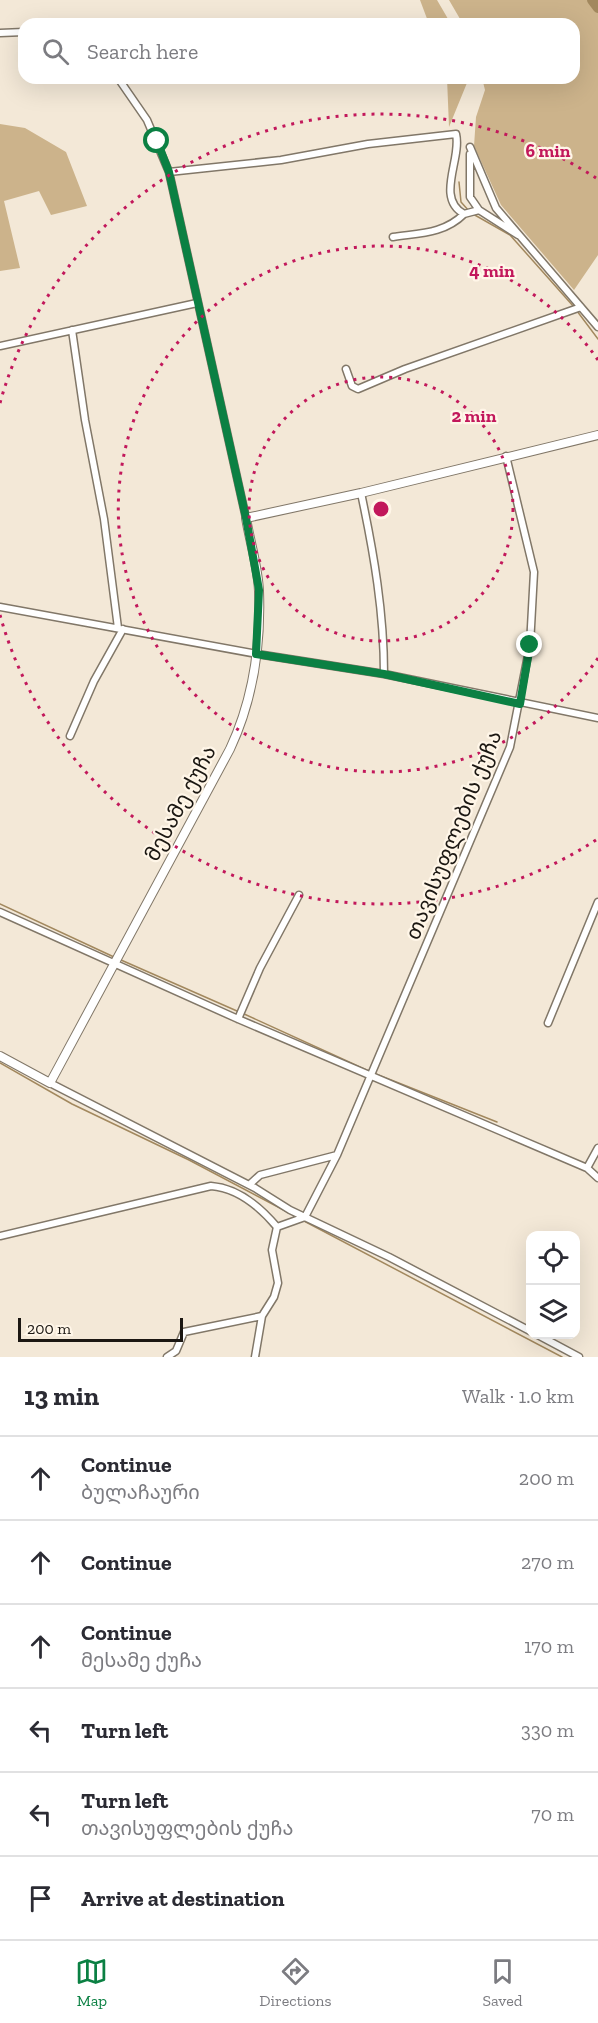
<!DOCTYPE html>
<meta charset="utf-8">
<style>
:root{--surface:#fff;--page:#f2f2f3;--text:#2b2b33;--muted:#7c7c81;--line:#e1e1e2;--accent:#0b8043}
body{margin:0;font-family:"Zilla Slab","Noto Sans Georgian",serif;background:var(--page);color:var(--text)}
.controls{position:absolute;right:18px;bottom:18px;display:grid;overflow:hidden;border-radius:12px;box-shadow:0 6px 24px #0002}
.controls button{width:54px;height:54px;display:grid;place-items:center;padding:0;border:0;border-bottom:2px solid var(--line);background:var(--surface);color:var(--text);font:30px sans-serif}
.scale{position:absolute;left:18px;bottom:15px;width:165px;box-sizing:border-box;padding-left:6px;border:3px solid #1b1712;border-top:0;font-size:16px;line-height:21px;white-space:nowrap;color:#1b1712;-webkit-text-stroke:4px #fff6e8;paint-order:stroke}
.stop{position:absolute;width:18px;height:18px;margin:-14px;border:4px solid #0b8043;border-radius:50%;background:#fff}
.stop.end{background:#0b8043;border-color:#fff;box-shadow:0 2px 6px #0008}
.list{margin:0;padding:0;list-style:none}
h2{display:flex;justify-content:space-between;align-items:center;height:78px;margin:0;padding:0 24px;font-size:26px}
h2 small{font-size:20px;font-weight:400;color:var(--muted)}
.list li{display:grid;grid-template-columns:39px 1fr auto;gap:18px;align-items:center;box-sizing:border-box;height:84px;padding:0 24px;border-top:2px solid var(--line)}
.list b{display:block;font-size:22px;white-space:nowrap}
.list p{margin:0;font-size:20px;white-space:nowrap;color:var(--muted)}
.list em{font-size:20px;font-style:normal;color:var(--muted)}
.icon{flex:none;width:33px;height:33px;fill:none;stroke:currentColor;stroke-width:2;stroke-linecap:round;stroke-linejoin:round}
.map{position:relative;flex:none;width:598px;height:1357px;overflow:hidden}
.search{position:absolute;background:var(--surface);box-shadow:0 6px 24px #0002;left:18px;right:18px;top:18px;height:66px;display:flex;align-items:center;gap:15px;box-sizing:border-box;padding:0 21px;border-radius:18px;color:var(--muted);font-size:22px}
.sheet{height:582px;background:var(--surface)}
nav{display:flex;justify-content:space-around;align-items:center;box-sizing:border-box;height:84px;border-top:2px solid var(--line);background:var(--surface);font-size:16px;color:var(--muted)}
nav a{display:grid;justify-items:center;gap:3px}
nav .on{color:var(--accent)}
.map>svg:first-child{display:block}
</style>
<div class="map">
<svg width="598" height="1357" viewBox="0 0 598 1357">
<rect width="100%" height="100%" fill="#f3e8d7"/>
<path fill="#ccb38b" d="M420,0H437L451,24H429Z
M449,0H598V255L574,290L501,205L474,146L476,117L485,90L482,78H574V24H463Z
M447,78H469L449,127Z
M0,124L25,128L66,152L87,206L51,215L39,191L4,201L20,268L0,271Z"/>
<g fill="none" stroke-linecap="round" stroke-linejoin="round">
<path stroke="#a2885e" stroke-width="1.5" d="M459,182L461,202L469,211
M473,214L510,235L574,307
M577,311L598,339
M0,904L114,957
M121,960L237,1011
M242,1013L371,1072
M0,1063L72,1104L189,1160L297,1217
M376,1074L497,1122
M304,1221L562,1357"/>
<path stroke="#a2885e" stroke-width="10" d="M592,0L598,8"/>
<defs>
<path id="minor" d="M0,33L24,32
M118,78L147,120L169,172L246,518
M470,147L496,208L598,327
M470,154V197L479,210
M169,172L281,160L368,144L456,134C462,159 435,198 464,214L479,210L518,235
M393,237C419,233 444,234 464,214
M72,330L85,420L104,519L118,628
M0,346L197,303
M346,369L352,386L358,389L405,369L581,307
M361,493C374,554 384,613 384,674
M0,607L257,654L384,674L598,718
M70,736L94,681L123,629
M0,912L238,1019L587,1168L598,1178
M238,1019L260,968L299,895
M548,1023L598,902
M50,1083L255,1188L290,1210L389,1257L530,1331
M587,1168L598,1148
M249,1185L260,1175L337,1155
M0,1236L211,1186C238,1188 261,1208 277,1227
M536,1334L579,1357
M167,1357L176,1351L184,1332L262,1316L274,1297L278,1283L272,1250L277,1227L305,1217L337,1155L510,747L530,645L534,572L506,456
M255,1357L262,1316"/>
<path id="tertiary" d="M0,1056L50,1083L230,749C253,700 261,646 259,591C258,567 250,542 246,518L361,493L598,435"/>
</defs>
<use href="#minor" stroke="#817768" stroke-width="9"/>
<use href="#tertiary" stroke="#817768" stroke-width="10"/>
<use href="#minor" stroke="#fff" stroke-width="6"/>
<use href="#tertiary" stroke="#fff" stroke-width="8"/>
</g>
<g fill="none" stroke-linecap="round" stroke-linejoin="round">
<path stroke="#0b8043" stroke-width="8" d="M157,141L169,172L246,518L259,590L256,654L384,674L520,704L530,645"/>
</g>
<g fill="none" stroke="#c2185b" stroke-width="3" stroke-dasharray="3 6">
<circle cx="381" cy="509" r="132"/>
<path d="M598 658A263 263 0 1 1 598 360"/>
<path d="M596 840A395 395 0 0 1 0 615M0 403A395 395 0 0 1 596 178"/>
</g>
<g text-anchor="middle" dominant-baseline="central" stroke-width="4.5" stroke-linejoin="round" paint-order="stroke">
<g font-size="21" fill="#1b1712" stroke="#fff6e8">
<text transform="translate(180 803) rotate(-62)">მესამე ქუჩა</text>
<text transform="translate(453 835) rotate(-68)">თავისუფლების ქუჩა</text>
</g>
</g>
<circle cx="381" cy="509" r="9" fill="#c2185b" stroke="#fff6e8" stroke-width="3"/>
<g font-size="18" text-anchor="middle" font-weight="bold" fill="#c2185b" stroke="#fff6e8" stroke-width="4.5" stroke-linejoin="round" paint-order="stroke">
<text x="548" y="157">6 min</text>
<text x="492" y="277">4 min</text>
<text x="474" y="422">2 min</text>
</g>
</svg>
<div class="controls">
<button><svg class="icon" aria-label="locate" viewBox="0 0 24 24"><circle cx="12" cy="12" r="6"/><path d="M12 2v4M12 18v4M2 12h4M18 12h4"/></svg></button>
<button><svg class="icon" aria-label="layers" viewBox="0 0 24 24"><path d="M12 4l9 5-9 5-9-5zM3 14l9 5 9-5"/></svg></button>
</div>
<div class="scale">200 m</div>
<div class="stop" style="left:157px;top:141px"></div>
<div class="stop end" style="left:530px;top:645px"></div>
<div class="search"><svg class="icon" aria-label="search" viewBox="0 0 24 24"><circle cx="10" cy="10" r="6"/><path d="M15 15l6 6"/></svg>Search here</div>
</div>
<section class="sheet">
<h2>13 min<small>Walk · 1.0 km</small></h2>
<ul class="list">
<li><svg class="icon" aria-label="ahead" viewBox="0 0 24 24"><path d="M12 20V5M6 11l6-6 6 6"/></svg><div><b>Continue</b><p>ბულაჩაური</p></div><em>200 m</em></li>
<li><svg class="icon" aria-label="ahead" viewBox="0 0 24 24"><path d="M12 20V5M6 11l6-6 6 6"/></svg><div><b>Continue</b></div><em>270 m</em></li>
<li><svg class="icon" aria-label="ahead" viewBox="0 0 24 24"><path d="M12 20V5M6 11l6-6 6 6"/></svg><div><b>Continue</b><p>მესამე ქუჩა</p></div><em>170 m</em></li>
<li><svg class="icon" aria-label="left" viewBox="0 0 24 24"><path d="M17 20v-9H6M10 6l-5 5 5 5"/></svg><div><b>Turn left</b></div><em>330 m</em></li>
<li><svg class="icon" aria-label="left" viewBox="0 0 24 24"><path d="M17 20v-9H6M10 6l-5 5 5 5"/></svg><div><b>Turn left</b><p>თავისუფლების ქუჩა</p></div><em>70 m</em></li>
<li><svg class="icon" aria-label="arrive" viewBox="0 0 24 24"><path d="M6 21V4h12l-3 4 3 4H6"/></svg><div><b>Arrive at destination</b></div></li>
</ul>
</section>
<nav>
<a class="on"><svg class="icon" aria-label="map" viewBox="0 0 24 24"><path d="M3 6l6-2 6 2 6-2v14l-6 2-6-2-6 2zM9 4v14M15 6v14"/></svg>Map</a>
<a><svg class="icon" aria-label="directions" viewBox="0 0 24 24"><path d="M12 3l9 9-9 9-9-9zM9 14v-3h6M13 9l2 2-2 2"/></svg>Directions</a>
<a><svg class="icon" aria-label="saved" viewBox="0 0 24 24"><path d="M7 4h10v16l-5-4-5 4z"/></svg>Saved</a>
</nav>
